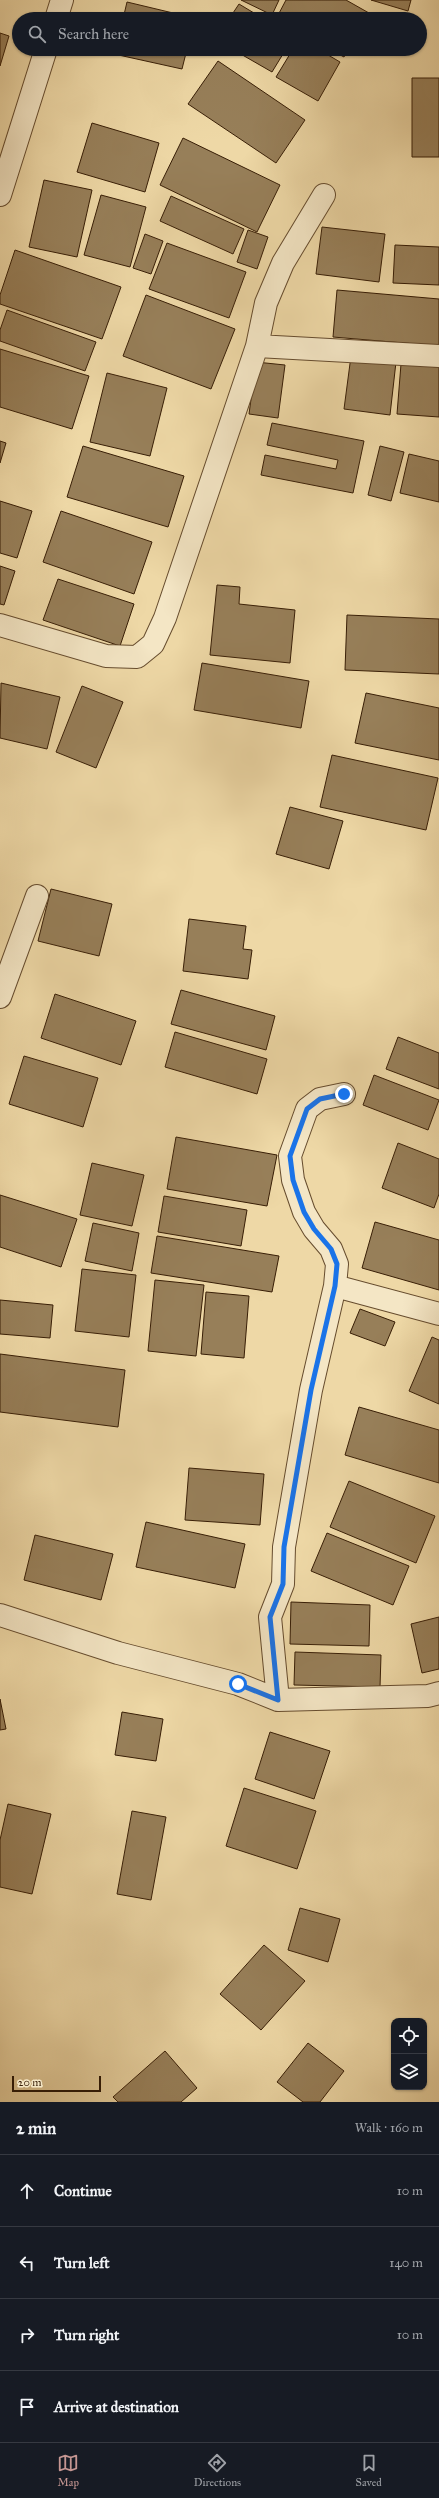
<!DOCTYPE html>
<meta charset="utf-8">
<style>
:root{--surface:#171b24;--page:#20242c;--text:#f1f3f6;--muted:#9ea1a6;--line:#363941;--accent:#c59692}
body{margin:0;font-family:"IM FELL Great Primer",serif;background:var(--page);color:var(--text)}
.controls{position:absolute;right:12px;bottom:12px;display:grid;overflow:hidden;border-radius:8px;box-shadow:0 1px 3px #0004}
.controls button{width:36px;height:36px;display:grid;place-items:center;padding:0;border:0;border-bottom:1px solid var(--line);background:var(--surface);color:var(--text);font:20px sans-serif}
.scale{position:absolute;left:12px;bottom:10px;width:89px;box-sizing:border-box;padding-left:4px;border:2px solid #381e06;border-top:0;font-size:11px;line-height:14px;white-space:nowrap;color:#381e06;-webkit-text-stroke:3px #f4e6c5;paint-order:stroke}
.stop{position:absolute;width:12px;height:12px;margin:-9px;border:3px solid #1a73e8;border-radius:50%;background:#fff}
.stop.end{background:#1a73e8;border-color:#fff;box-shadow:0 1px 4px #0008}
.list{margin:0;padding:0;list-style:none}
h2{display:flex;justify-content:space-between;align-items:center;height:52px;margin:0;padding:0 16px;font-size:17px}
h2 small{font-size:13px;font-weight:400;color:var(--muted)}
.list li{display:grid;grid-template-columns:26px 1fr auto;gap:12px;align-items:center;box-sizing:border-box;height:72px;padding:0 16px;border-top:1px solid var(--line)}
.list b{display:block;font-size:15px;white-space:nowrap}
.list em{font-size:13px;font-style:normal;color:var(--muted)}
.icon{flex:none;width:22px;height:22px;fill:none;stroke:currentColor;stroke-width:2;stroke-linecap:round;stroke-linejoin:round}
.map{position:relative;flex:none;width:439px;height:2102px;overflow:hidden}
.search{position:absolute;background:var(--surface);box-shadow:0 1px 3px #0004;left:12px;right:12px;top:12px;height:44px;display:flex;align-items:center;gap:10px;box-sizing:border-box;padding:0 14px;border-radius:22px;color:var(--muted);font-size:15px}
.sheet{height:340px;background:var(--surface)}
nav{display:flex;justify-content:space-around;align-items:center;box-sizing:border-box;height:56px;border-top:1px solid var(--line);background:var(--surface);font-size:11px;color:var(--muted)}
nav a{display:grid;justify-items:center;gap:2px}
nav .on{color:var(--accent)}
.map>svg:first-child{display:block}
</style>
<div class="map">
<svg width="439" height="2102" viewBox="0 0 439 2102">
<rect width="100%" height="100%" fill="#eed8a6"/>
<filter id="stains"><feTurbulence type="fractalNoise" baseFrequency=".005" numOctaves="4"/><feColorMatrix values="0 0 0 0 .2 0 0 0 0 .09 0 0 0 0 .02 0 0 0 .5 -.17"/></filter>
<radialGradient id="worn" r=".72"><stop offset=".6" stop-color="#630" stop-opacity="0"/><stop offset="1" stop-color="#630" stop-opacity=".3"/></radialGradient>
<path fill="#977f59" stroke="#381e06" d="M241,0H279L272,15Z
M286,0H346L369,13L365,19H276Z
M371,0H411L408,11Z
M127,2L194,18V19H123Z
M239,4L264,19H229Z
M0,33L9,36L0,66Z
M115,49H187L182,69L114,54Z
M232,49H286L272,72Z
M293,49H318L340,62L318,101L276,77Z
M329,49H348L344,57Z
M218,61L305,120L276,163L188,104Z
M412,78H439V157H412Z
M92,123L159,143L145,192L77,172Z
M183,138L280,185L257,232L160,185Z
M44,180L92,190L77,257L29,247Z
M101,195L146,207L130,267L84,255Z
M171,196L244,229L233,254L160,221Z
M322,227L385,234L379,282L316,274Z
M248,230L268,237L257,269L237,262Z
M145,234L163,241L151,274L133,268Z
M167,243L246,272L229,318L149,289Z
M395,245L439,247V285L393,283Z
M15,250L121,287L102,339L0,304V295Z
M337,290L439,299V346L333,337Z
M146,295L235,329L211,389L123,356Z
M7,310L96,342L85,371L0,341V330Z
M0,349L89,376L72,429L0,407Z
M351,356L396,362L390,415L344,409Z
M256,362L285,365L278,418L249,414Z
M401,364L439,367V417L397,414Z
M107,373L167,388L150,456L90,442Z
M272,423L364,441L353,493L261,475L265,455L336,469L338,460L267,445Z
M0,441L6,443L0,463Z
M83,446L184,476L168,527L67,497Z
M380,446L404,452L391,501L368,495Z
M409,454L439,461V502L400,493Z
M0,501L32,511L17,558L0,553Z
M61,511L152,542L134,594L43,562Z
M0,566L15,571L4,605L0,604Z
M58,579L134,604L120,646L43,620Z
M217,585L240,587L239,604L295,610L290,663L210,655Z
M347,615L439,619V674L345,670Z
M202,663L309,681L301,728L194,710Z
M1,683L60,697L47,749L0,738Z
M82,686L123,702L96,768L56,752Z
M366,693L439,708V760L355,743Z
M332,755L438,778L426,830L320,807Z
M290,807L343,821L329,869L276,854Z
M51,889L112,904L99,956L38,941Z
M189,919L246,926L243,949L252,950L248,979L183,971Z
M181,990L275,1016L266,1050L171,1024Z
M55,994L136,1021L121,1065L41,1038Z
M175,1032L267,1059L257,1094L165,1067Z
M398,1037L439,1053V1089L386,1069Z
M24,1056L98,1078L83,1127L9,1104Z
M374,1075L439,1100L428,1130L363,1105Z
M176,1137L277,1155L267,1206L167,1189Z
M398,1143L439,1159V1194L434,1208L382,1188Z
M92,1163L144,1175L132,1226L80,1215Z
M0,1195L77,1219L61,1267L0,1247Z
M164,1196L247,1210L241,1246L158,1232Z
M375,1222L439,1240V1290L362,1268Z
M93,1223L139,1233L132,1271L85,1261Z
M157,1236L279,1256L272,1292L151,1273Z
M82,1269L136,1275L129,1337L75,1331Z
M155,1280L204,1285L196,1356L148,1351Z
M206,1292L249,1296L244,1358L201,1354Z
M0,1300L53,1305L50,1338L0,1334Z
M360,1309L395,1322L385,1346L350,1333Z
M432,1337L439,1340V1404L409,1391Z
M0,1354L125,1370L118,1427L0,1412Z
M359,1407L439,1430V1483L345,1455Z
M189,1468L264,1474L260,1525L185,1520Z
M349,1481L435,1516L416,1563L330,1527Z
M146,1522L245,1544L235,1588L136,1567Z
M327,1533L409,1566L393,1605L311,1571Z
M35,1535L113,1554L101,1600L24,1580Z
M291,1602L370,1605L369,1646L290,1644Z
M439,1617V1669L422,1673L411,1624Z
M295,1652L381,1655L380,1687L294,1685Z
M0,1699L6,1729L0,1730Z
M122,1712L163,1719L156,1761L115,1755Z
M270,1732L330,1751L314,1799L255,1779Z
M244,1788L316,1811L297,1869L226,1846Z
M8,1804L51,1814L32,1894L0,1887V1840Z
M132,1811L166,1817L151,1900L117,1894Z
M300,1908L340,1919L328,1962L288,1950Z
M264,1945L305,1981L261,2030L220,1994Z
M308,2043L344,2071L320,2102H303L277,2082Z
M165,2051L197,2088L181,2102H118L113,2097Z"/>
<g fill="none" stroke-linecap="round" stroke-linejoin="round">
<defs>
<path id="minor" d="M56,19L62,0
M0,195L46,49
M257,346L439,356
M0,625L106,656L137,657L153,644L165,618L257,346L266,303L283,263L324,195
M0,997L37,896
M335,1286L439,1314
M0,1615L118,1653L238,1684L278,1700L428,1696L439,1693
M278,1700L270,1617L283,1584L284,1547L311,1390L335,1286L337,1264L331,1249L314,1229L304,1212L293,1180L290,1156L307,1109L320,1099L344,1094"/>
</defs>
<use href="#minor" stroke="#664c2e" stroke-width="24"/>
<use href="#minor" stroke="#f4e6c5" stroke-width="22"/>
</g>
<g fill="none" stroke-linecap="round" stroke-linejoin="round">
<path stroke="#1a73e8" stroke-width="5" d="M238,1684L278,1700L270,1617L283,1584L284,1547L311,1390L335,1286L337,1264L331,1249L314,1229L304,1212L293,1180L290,1156L307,1109L320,1099L344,1094"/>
</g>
<rect width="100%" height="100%" filter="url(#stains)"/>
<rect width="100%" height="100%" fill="url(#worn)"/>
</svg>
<div class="controls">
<button><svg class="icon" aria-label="locate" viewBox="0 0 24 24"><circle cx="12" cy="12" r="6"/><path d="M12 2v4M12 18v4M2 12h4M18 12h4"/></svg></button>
<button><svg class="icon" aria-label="layers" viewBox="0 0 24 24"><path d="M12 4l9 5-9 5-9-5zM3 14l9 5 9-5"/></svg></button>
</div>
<div class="scale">20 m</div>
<div class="stop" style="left:238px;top:1684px"></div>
<div class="stop end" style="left:344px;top:1094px"></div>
<div class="search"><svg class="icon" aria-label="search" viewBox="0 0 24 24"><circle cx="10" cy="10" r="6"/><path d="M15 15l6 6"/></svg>Search here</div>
</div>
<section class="sheet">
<h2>2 min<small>Walk · 160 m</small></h2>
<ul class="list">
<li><svg class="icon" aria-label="ahead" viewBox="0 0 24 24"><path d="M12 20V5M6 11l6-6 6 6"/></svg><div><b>Continue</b></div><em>10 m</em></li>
<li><svg class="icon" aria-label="left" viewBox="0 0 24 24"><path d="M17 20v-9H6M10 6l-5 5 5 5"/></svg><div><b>Turn left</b></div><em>140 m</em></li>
<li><svg class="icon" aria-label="right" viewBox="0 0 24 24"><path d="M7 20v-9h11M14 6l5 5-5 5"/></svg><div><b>Turn right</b></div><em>10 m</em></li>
<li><svg class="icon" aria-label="arrive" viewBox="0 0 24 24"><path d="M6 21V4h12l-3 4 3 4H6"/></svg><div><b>Arrive at destination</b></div></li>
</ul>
</section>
<nav>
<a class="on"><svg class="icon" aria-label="map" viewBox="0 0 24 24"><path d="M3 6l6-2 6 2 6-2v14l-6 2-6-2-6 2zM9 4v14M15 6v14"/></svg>Map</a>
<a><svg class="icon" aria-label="directions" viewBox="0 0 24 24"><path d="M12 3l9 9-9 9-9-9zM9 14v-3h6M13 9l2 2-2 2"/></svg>Directions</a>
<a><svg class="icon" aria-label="saved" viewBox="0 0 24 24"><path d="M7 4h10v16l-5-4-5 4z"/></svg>Saved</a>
</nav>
